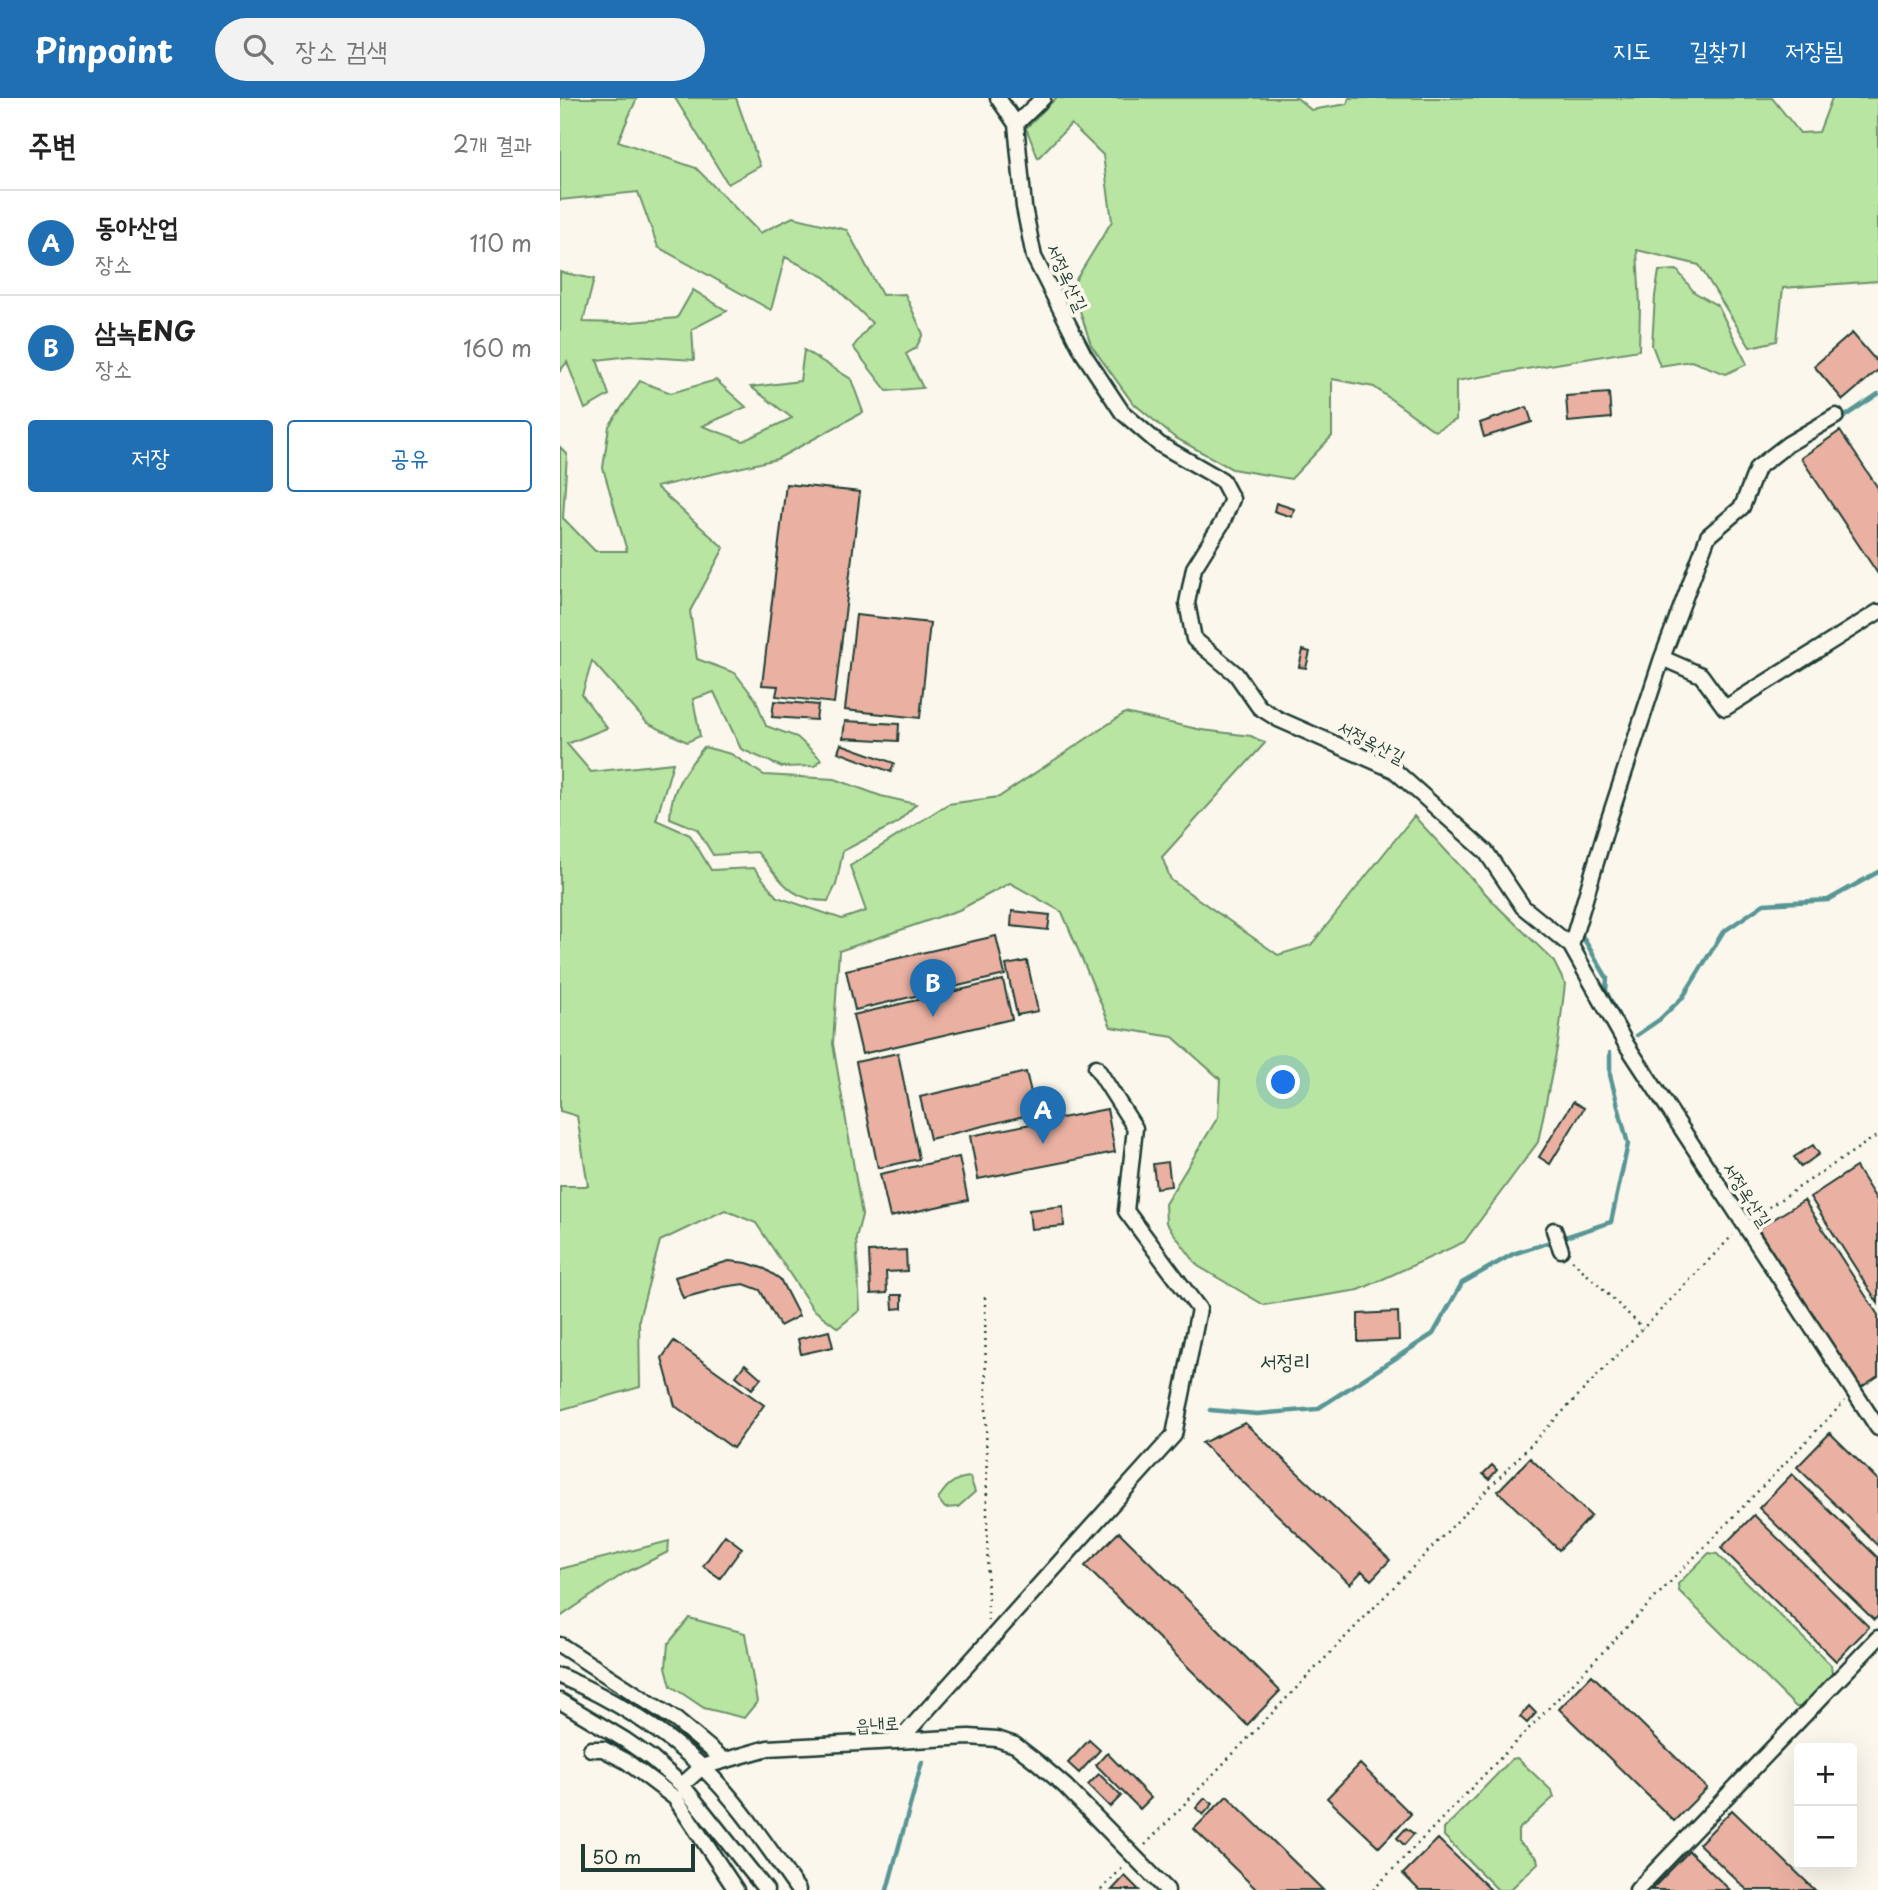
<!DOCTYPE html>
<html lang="ko">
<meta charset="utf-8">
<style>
:root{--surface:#fff;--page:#f2f2f2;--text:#222;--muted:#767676;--line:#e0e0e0;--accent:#1f6fb2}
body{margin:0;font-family:"Playpen Sans","Poor Story",sans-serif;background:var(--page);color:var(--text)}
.controls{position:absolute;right:21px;bottom:21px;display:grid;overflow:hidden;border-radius:7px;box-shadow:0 7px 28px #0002}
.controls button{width:63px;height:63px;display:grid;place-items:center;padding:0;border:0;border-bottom:2px solid var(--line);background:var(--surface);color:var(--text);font:35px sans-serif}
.scale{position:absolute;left:21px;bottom:18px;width:114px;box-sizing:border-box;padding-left:7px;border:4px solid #1f3d34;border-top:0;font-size:19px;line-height:24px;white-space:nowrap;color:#1f3d34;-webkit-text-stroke:5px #fbf7ec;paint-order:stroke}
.you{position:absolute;left:724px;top:985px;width:24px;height:24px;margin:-18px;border:5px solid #fff;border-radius:50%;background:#1a73e8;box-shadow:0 0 0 10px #1a73e833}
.badge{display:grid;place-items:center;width:46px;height:46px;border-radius:50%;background:var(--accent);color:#fff;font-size:23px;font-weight:700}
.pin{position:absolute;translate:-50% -58px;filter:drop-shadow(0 2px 4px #0008)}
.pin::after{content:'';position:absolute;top:37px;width:24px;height:21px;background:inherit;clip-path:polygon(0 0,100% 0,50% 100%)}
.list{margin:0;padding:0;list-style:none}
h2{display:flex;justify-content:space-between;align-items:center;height:91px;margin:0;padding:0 28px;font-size:30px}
h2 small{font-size:23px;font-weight:400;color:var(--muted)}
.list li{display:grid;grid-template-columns:46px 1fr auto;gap:21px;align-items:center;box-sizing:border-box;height:105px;padding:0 28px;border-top:2px solid var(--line)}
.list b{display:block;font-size:26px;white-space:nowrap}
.list p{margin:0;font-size:23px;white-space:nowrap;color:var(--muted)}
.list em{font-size:23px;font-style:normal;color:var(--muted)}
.actions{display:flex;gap:14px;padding:21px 28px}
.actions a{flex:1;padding:16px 0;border:2px solid var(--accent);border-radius:7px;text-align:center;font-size:24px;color:var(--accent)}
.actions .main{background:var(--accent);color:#fff}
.icon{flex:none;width:38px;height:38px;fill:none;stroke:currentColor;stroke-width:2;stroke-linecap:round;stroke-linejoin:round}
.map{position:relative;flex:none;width:1318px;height:1792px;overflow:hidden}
header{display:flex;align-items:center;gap:42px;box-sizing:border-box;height:98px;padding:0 35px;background:var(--accent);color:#fff}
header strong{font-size:33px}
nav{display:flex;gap:38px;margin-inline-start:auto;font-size:24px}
.search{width:490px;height:63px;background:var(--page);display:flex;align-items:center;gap:18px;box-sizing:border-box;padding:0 24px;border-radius:38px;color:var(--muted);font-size:26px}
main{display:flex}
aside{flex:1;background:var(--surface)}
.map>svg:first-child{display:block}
</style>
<header>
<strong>Pinpoint</strong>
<div class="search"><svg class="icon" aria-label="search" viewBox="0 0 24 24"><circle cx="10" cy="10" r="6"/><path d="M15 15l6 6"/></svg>장소 검색</div>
<nav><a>지도</a><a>길찾기</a><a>저장됨</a></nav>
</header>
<main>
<aside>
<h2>주변<small>2개 결과</small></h2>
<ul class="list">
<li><span class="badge">A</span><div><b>동아산업</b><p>장소</p></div><em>110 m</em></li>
<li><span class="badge">B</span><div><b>삼녹ENG</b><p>장소</p></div><em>160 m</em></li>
</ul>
<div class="actions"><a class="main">저장</a><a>공유</a></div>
</aside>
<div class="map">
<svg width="1318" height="1792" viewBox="0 0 1318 1792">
<rect width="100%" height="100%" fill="#fbf7ec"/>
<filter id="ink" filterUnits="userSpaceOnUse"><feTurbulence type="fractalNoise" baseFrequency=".0143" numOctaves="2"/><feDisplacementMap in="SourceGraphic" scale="14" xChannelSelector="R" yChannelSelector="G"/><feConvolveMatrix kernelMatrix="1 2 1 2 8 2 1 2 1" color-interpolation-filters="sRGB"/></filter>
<g filter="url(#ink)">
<path fill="#b9e5a2" stroke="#6c916b" stroke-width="2" d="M0,0H77L58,43L136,70L200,135L233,119L287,132L322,197L345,196L363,236L356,250L346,256L363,290L327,293L293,249L312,225L265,179L225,159L211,212L98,149L78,94L0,102Z
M115,0H176L200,68L168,86Z
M496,0H737L751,12L787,6L789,0H1212L1240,35L1259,34L1272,0H1318V183L1223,190L1217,243L1190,249L1139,167L1077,152L1080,207L1079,252L896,283V322L875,333L814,289L772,281V338L731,381L672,371L614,339L572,304L531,247L512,188L552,123L543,57L511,26L478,60L466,30Z
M1117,172L1134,194L1158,208L1187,266L1166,276L1131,263L1100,268L1092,247L1095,198L1099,173Z
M0,174L34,181L23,224L60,225L117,220L133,192L167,213L132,231L134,262L70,258L37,262L49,297L25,311L7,264L0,273Z
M244,252L291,281L303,314L217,361L96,389L164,450L130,513L137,561L175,575L196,602L206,628L237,639L261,661L255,668L222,669L181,651L154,594L133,601L140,638L127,644L87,625L32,563L22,597L47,630L7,646L31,674L113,665L96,722L130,737L151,772L194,770L217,799L282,821L306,813L290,768L388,706L439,699L565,615L642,632L691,638L705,645L602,759L611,782L718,857L751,847L854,718L939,810L993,862L1005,886L998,945L978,1044L904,1144L799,1192L704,1207L638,1168L606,1125L605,1106L658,1019L660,981L613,939L551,929L502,814L450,785L399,812L279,853L273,946L302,1117L296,1140L300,1212L278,1230L253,1211L196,1125L165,1112L100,1143L79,1221L80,1289L0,1312V1088H28L17,1018L0,1013V349L7,356L3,420L35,453H67L43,370L49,328L80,283L111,295L156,282L186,309L142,328L183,343L232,320L191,289L240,283Z
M144,649L171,656L204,677L275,681L321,698L356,706L337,725L283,753L276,787L268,803C229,803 220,780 197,754L153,757L137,731L110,720C110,691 127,670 144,649Z
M410,1379L415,1394L398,1409L385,1410L378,1401C386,1388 394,1380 410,1379Z
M109,1443L108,1454L63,1476L0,1519V1471Z
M1149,1455L1157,1456L1271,1567L1272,1576L1242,1609H1236L1119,1493L1118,1486Z
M129,1520L185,1535L197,1604L184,1620L144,1610L111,1588L106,1569L108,1546Z
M957,1660L992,1693L994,1699L958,1732V1743L977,1760L978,1765L950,1792H938L884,1738V1731L952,1661Z"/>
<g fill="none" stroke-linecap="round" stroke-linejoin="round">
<path stroke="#599696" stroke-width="4.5" d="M1278,323L1318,296
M1037,784L1071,676
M1022,832L1021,836L1047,880L1046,893L1065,931
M1077,937L1099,922L1123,899L1163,834L1204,806L1268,802L1318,774
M650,1312L697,1316L757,1311L873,1236L902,1185L953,1156L1051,1124L1068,1046L1050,977V955
M327,1792L362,1664"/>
</g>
<path fill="#eab1a2" stroke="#1f3d34" stroke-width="2" d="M1292,235L1318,265V272L1283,302L1254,268Z
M1049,295L1051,320L1008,324L1006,298Z
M967,309L972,324L924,339L920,325Z
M1280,333L1318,390V476L1241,360Z
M226,386L300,394L274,605L216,598L218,588L202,587Z
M716,405L734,411L732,419L714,413Z
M296,517L370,525L360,620L285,612Z
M743,552L750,554L746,570L739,569Z
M214,603L258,607L256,622L212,619Z
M285,623L339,626L338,643L283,640Z
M281,646L334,665L331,674L278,654Z
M452,813L490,817L488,832L451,828Z
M436,838L445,877L295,912L286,872Z
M467,863L478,913L457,917L446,867Z
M443,882L452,921L302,956L293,917Z
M338,955L359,1061L318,1070L296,964Z
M466,974L476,1015L370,1041L360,999Z
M1013,1004L1024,1010L990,1066L979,1059Z
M547,1011L555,1054L418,1081L410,1038Z
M1253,1047L1259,1056L1241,1069L1234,1059Z
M399,1059L408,1102L330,1119L320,1076Z
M608,1064L611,1088L596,1090L593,1066Z
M1296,1069L1318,1104V1205L1250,1099Z
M1244,1102L1318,1217V1278L1300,1290L1198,1131Z
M503,1108L504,1128L471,1131L469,1112Z
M346,1152L347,1173L326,1174L327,1195L311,1196L309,1154Z
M169,1163L187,1165L205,1171L220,1181L239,1218L220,1228L200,1192L184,1186L163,1189L123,1200L115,1179Z
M332,1197H342V1210L333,1211Z
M838,1214L839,1242L798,1244V1216Z
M269,1233L273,1249L241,1256L238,1241Z
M114,1243L204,1307L173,1350L115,1308L102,1260Z
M185,1266L201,1280L192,1291L176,1278Z
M685,1325L830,1462L811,1482L802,1473L790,1486L642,1345Z
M1270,1335L1318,1382V1448L1237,1369Z
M970,1360L1031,1418L999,1452L938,1393Z
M932,1367L937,1372L929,1381L923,1376Z
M1232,1376L1318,1460V1518L1314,1522L1199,1410Z
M1194,1417L1309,1529L1276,1563L1161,1450Z
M559,1434L720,1593L687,1627L525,1468Z
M165,1437L182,1450L160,1480L143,1468Z
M1032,1577L1147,1690L1114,1723L999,1611Z
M969,1608L976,1615L967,1625L960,1619Z
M529,1642L540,1652L519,1675L508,1665Z
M547,1655L591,1700L580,1711L536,1667Z
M800,1666L851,1716L819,1749L767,1700Z
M539,1676L561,1698L550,1709L528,1687Z
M667,1698L763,1792H697L634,1731Z
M645,1700L653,1706L643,1717L636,1710Z
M1172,1712L1255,1792H1187L1139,1746Z
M846,1730L854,1736L844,1747L837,1740Z
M878,1741L931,1792H859L843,1776Z
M1129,1753L1170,1792H1091Z
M565,1778L579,1792H552Z"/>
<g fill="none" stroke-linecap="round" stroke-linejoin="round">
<defs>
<path id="minor" d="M438,0L456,26
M483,0L456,26L464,109L474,159L523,255L562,314L599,346L662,382L672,401L662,425L634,470L627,505L634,541L676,576L699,609L718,621L834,672L926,754L963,809L1011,848L1066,946L1318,1330
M1102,560L1141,577L1165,610L1318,514
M1011,848L1048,724L1102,560L1148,438L1182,409L1197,370L1228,346L1276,318
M994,1132L1001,1152
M0,1547L116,1622L164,1662
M0,1578C51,1600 100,1630 141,1668C179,1704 208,1750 238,1792
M0,1603L65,1642L91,1660L122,1687L206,1792
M339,1643L614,1337L639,1211L566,1113L575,1030L536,969
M31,1651H43L66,1663L115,1700L176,1792
M122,1687L142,1669L208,1650L409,1639L437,1641L455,1647L477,1664L505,1688L607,1792
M1077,1792L1318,1540"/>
</defs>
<use href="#minor" stroke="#1f3d34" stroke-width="19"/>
<path stroke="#1f3d34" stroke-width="2.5" stroke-dasharray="2 5" stroke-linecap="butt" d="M1197,1117L1318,1037
M1012,1162L1083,1230
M425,1199L428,1523
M585,1747L1173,1137
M541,1792L563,1769
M813,1792L1285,1303"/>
<use href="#minor" stroke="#fbf7ec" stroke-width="14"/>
</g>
</g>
<g text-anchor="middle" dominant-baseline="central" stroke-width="7" stroke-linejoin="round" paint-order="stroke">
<g font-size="18" fill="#1f3d34" stroke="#fbf7ec">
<text transform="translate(508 179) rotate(65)">서정옥산길</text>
<text transform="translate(812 643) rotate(27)">서정옥산길</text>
<text transform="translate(1188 1096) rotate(57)">서정옥산길</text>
<text transform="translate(317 1625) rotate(-3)">읍내로</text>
</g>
<g font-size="21" fill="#1f3d34" stroke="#fbf7ec">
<text x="725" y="1262">서정리</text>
</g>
</g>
</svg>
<div class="controls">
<button>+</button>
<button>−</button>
</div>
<div class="scale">50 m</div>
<div class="you"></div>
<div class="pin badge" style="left:483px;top:1046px">A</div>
<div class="pin badge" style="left:373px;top:919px">B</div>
</div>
</main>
